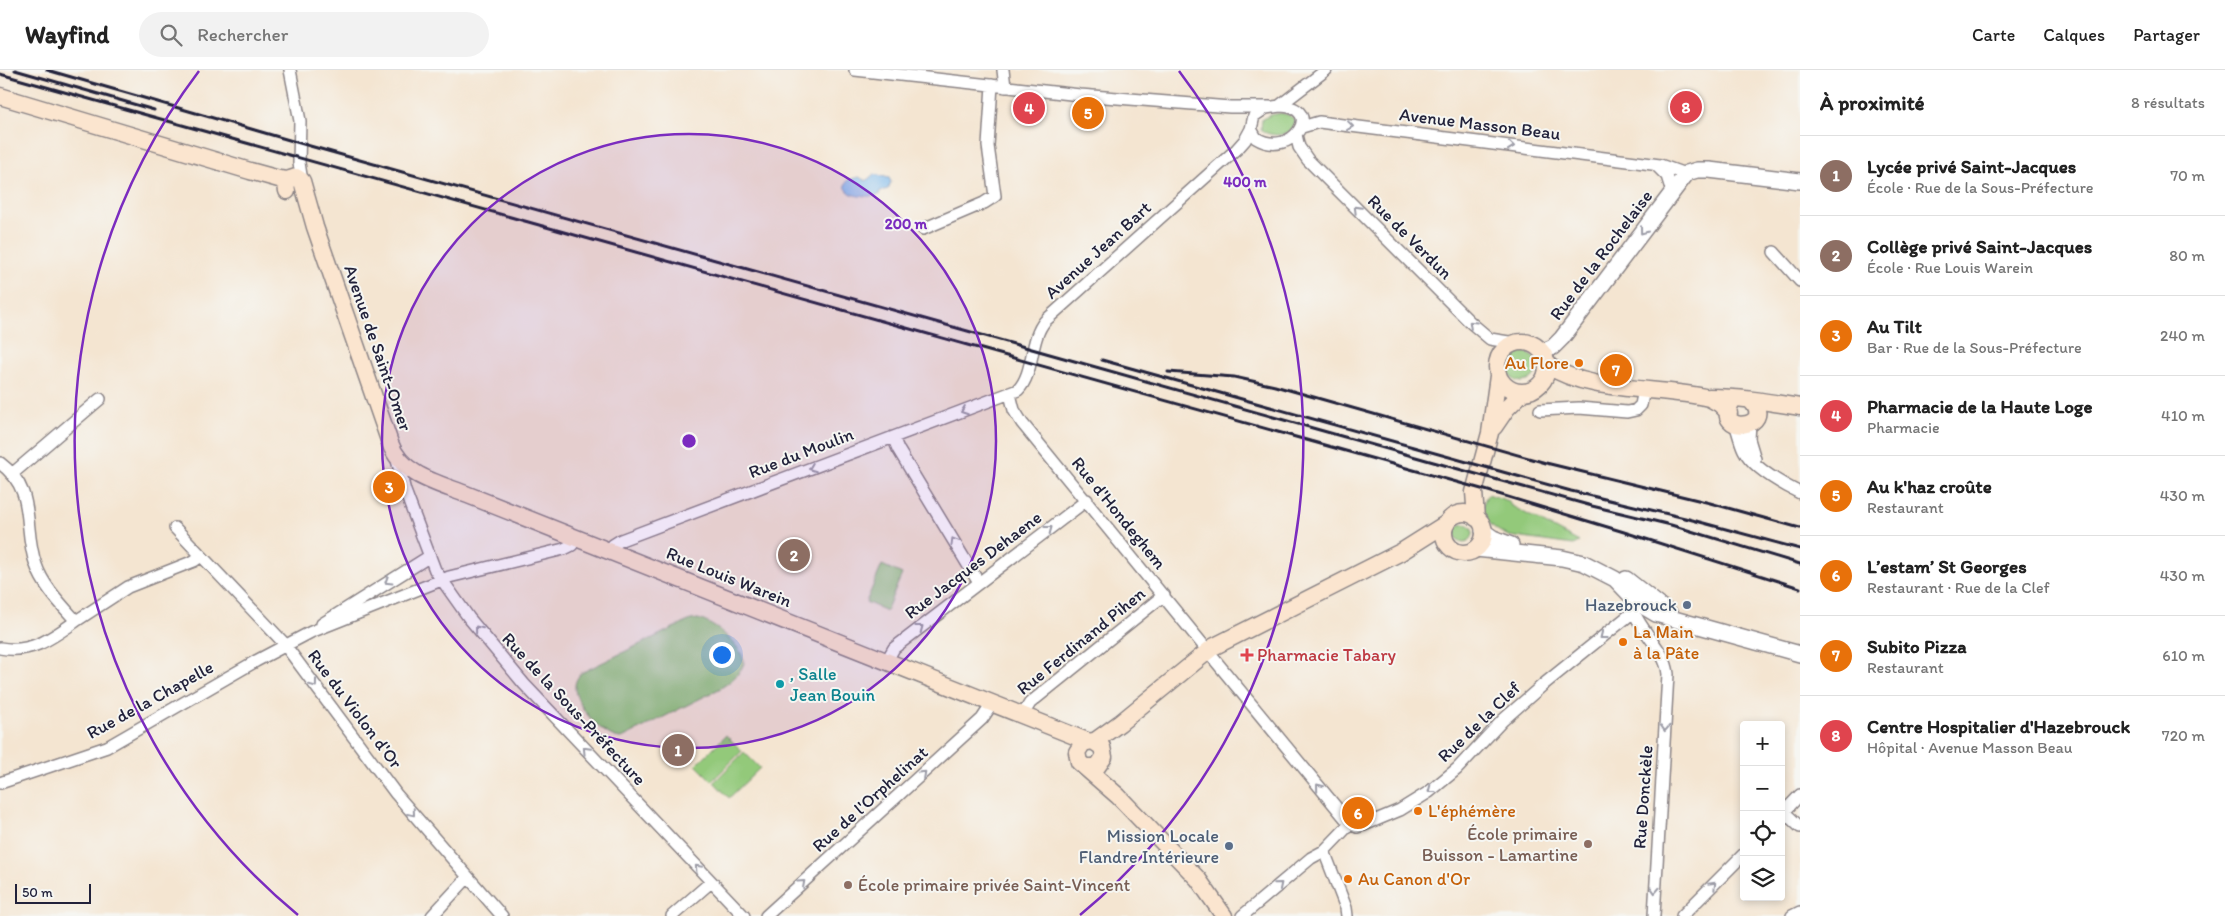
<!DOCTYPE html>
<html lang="fr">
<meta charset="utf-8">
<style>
:root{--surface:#fff;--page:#f2f2f2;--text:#222;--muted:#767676;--line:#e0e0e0;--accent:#d1495b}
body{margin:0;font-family:Itim,sans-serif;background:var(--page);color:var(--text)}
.controls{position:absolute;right:15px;bottom:15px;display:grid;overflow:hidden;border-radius:5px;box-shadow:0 2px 8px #0003}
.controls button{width:45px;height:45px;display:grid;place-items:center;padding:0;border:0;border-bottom:1px solid var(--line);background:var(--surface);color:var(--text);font:25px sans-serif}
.scale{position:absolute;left:15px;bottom:12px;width:76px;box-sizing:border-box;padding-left:5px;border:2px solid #22223b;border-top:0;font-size:14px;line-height:18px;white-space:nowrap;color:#22223b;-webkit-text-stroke:4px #f6f6f2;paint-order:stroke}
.you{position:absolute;left:721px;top:584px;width:18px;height:18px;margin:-12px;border:4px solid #fff;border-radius:50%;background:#1a73e8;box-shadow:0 0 0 8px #1a73e833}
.badge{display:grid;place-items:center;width:32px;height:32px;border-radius:50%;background:var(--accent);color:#fff;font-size:16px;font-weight:700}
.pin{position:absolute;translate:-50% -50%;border:2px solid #fff;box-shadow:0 1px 5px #0006}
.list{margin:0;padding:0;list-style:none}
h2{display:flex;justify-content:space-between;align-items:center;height:65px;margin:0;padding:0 20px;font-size:21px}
h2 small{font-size:16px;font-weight:400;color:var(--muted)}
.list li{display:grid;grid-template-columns:32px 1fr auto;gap:15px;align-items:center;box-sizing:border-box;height:80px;padding:0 20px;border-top:1px solid var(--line)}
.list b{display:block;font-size:19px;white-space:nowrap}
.list p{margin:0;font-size:16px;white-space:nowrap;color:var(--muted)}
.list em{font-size:16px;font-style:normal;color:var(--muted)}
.icon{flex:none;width:28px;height:28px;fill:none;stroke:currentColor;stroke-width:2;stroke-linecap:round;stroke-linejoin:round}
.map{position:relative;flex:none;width:1800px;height:846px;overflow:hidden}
header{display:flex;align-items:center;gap:30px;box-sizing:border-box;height:70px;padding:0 25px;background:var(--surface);border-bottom:1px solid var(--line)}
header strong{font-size:24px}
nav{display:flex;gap:28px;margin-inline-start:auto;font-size:18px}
.search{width:350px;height:45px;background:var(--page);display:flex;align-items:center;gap:12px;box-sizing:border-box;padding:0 18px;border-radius:28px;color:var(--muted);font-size:19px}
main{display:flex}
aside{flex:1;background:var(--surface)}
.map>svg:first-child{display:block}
</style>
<header>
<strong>Wayfind</strong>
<div class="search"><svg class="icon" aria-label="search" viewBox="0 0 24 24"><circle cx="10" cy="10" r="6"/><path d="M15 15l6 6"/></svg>Rechercher</div>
<nav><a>Carte</a><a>Calques</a><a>Partager</a></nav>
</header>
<main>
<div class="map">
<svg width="1800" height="846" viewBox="0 0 1800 846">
<rect width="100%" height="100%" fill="#f6f6f2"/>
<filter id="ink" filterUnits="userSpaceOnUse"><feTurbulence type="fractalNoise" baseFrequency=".02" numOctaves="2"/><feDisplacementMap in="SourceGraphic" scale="10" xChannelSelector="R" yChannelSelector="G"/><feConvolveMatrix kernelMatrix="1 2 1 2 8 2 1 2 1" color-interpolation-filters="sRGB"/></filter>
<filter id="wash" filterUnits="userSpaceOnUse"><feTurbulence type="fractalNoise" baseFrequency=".0096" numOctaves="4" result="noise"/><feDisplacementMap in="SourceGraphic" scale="20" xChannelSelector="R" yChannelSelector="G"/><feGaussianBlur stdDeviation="1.12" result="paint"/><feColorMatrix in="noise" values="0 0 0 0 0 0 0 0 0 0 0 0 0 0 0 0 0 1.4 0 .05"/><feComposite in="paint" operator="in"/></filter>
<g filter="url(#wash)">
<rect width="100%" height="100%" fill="#f4e5d1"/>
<path fill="#93c97a" stroke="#5a765a" d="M1281,43L1289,45L1295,50C1294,67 1272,68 1261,60L1262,49L1271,45Z
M1507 297a15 15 0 1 1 30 0a15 15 0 1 1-30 0Z
M1488,424L1509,431L1510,435L1579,472L1573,475L1509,466C1491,459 1475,443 1488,424Z
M1455 463a9 9 0 1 1 18 0a9 9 0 1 1-18 0Z
M882,495L902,504L886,541L866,532Z
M698,549C714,553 743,576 744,593C740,605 729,613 719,619L622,668C604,669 574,634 575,617C575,611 578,607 581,603L673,558L691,550Z
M726,665L742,681L712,711L696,695Z
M744,682L760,698L729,728L714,712Z"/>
<path fill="#78b6eb" stroke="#4d6c93" d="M874,104L889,108L891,112L888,119L880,121L879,125C867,127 848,129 845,115L848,110L859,107L866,111Z"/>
</g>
<g filter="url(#ink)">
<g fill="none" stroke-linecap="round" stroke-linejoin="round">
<defs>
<path id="minor" d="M290,0L300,51L299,93L302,111
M855,0L1080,25L1230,37H1269
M1003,0L1005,17
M1279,36L1326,0
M1280,36C1326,37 1292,90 1256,68L1251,59L1254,46L1266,38Z
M1302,57L1319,52L1660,95L1685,104
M1296,65L1299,77L1308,90L1470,252L1490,269L1515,273
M1656,95L1667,106L1672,122
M923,159L984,133L995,126L988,76L992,15
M1774,182L1800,211
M1010,324L1014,340L1022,353L1208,581
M1540,340L1579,338L1627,342L1636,340L1641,335L1644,319
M1735,353C1738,362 1740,372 1744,380C1753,398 1782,414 1800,423
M1750,354L1749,369L1755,389
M893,367L898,379L979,513
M396,386L405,421L435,500L469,548L524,614L744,846
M0,393C38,421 22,457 36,495C43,516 61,534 76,551L128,517L194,491L201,486
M12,404L100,329
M175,458L282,571L396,724L502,846
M609,481L613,475L621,470L1018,320C1035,302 1029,270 1045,251L1237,79L1245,70L1251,59
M1634,542C1642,563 1666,581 1668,604L1654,846
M322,554L430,486
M0,578C31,584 52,568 76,551
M1214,589L1350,754
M886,592L894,578L1087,430
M1022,646L1030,633L1164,525
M0,713L107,677L256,591L311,562L449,507L564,479L572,475L576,468
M1784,742L1800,757
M1781,745L1800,725
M1350,754L1357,757L1364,755L1400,740L1429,722L1457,699L1503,650L1544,614L1647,531
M1324,781L1346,838L1347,846
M432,846L468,807
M672,846L711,812
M766,846L982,649L992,634
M1242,846L1311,788L1324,781L1350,754
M1682,846L1744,784
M1792,846L1800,842"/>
<path id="tertiary" d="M1542,282L1553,277L1562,268L1687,103L1697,100H1709L1800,111
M1483,461L1493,468L1511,475
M1476,479L1562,488L1584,493L1615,509L1639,534L1656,544L1800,584
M1626,509L1669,543"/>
<path id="secondary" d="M0,26L250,101L279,109L288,110
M287,121L286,115L290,109L296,107L302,111L315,157L390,373C402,406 438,413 468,425L1087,671
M1497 297a25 25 0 1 1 50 0a25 25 0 1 1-50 0Z
M1547,295C1591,324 1658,316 1709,328L1720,334L1729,343
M1709,327C1740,327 1769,332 1800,337
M1731,333C1713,366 1777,358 1751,331
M1494,357L1507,338L1523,322
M1444 463a20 20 0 1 1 40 0a20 20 0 1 1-40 0Z
M1476,448L1474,422L1490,363L1498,306
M1095,671L1120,653L1213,577L1401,482L1447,453
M1086,697H1097L1104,687L1102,677L1093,671L1083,673L1077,682L1079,692L1118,726L1198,809L1224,846"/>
</defs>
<use href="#minor" stroke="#8b8486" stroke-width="14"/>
<use href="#tertiary" stroke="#8b8486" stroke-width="18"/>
<use href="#secondary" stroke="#8b8486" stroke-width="19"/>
<use href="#minor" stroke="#fff" stroke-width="11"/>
<use href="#tertiary" stroke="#fff" stroke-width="15"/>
<use href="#secondary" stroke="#fbe5cf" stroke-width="16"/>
<path stroke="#22223b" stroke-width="3" d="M15,0L154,40
M47,0L310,76L1469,402L1592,436L1671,455L1800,494
M0,4L1485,420L1624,462L1800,518
M1102,290L1571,421L1685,448L1800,479
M1168,302L1234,307L1275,316L1546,393L1710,433L1800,458"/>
</g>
<defs><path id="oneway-chevron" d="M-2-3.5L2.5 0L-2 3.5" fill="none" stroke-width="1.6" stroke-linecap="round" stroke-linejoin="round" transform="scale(1.25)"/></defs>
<g stroke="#9c9ca7">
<use href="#oneway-chevron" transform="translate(1350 56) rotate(7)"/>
<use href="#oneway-chevron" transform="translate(1511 76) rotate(7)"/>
<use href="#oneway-chevron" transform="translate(1357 139) rotate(-135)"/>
<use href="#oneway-chevron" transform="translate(1643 161) rotate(127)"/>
<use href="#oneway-chevron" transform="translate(1472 254) rotate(-137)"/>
<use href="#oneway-chevron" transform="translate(964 341) rotate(160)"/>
<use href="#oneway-chevron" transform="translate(812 398) rotate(159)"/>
<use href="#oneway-chevron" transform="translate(1049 459) rotate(-37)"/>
<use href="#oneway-chevron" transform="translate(954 471) rotate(-121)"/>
<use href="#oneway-chevron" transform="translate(388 511) rotate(148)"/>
<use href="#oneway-chevron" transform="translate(920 558) rotate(-37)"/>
<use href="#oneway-chevron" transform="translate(478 559) rotate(-129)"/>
<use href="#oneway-chevron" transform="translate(1603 566) rotate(142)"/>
<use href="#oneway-chevron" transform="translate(314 614) rotate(53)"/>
<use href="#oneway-chevron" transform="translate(1665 658) rotate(93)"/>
<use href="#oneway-chevron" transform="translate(586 680) rotate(-134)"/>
<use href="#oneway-chevron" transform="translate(923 704) rotate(-43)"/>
<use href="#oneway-chevron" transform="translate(1319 717) rotate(-129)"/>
<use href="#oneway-chevron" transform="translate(1431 720) rotate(143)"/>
<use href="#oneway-chevron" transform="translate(412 743) rotate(50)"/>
<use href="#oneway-chevron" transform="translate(698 798) rotate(-133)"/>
<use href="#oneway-chevron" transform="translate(802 813) rotate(-42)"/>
<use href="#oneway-chevron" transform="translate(1279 815) rotate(-40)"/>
<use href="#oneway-chevron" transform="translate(1713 815) rotate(-45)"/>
<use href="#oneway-chevron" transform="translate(1655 820) rotate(93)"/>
</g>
</g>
<circle cx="689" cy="371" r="307" fill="#7b2cbf" fill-opacity=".12"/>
<g fill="none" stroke="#7b2cbf" stroke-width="2.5">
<circle cx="689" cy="371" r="307"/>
<path d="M298 845A614 614 0 0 1 199 1M1179 1A614 614 0 0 1 1080 845"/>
</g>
<g fill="#e8710a" stroke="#f6f6f2" stroke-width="2">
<circle cx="1579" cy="293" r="5"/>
<circle cx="1623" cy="572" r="5"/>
<circle cx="1418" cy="741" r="5"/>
<circle cx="1348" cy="809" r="5"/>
</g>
<g fill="#5c6f8a" stroke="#f6f6f2" stroke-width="2">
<circle cx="1687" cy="535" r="5"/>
<circle cx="1229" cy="776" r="5"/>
</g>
<path fill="#e0444e" stroke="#f6f6f2" stroke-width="2" d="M1244.5 577.5h5v5h5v5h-5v5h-5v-5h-5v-5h5z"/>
<circle fill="#0f9aa8" stroke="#f6f6f2" stroke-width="2" cx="780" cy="614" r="5"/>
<g fill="#8d6e63" stroke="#f6f6f2" stroke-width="2">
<circle cx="1588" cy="774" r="5"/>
<circle cx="848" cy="815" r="5"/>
</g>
<g text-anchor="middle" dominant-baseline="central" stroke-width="4" stroke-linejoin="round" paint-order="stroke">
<g font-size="18" fill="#22223b" stroke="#f6f6f2">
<text transform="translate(1480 54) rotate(7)">Avenue Masson Beau</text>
<text transform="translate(1410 167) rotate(45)">Rue de Verdun</text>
<text transform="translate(1098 180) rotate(-42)">Avenue Jean Bart</text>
<text transform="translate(1601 185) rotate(-53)">Rue de la Rochelaise</text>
<text transform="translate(378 278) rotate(71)">Avenue de Saint-Omer</text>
<text transform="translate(801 383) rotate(-21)">Rue du Moulin</text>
<text transform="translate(1119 443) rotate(51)">Rue d'Hondeghem</text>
<text transform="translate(973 495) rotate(-37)">Rue Jacques Dehaene</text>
<text transform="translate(729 507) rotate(22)">Rue Louis Warein</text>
<text transform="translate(1081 571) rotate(-39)">Rue Ferdinand Pihen</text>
<text transform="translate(150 630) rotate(-29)">Rue de la Chapelle</text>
<text transform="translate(355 639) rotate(53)">Rue du Violon d'Or</text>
<text transform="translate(574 639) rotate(47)">Rue de la Sous-Préfecture</text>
<text transform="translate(1479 652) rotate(-44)">Rue de la Clef</text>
<text transform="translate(1643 727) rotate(-86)">Rue Donckèle</text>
<text transform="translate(870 729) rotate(-42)">Rue de l'Orphelinat</text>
</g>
<g font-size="18" fill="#c56008" stroke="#f6f6f2" text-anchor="start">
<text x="1569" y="293" text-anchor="end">Au Flore</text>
<text x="1633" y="562">La Main<tspan x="1633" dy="21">à la Pâte</tspan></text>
<text x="1428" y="741">L'éphémère</text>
<text x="1358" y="809">Au Canon d'Or</text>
</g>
<g font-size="18" fill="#4e5e75" stroke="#f6f6f2" text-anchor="end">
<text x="1677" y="535">Hazebrouck</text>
<text x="1219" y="766">Mission Locale<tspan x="1219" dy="21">Flandre Intérieure</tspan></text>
</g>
<g font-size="18" fill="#be3a42" stroke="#f6f6f2" text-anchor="start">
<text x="1257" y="585">Pharmacie Tabary</text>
</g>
<g font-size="18" fill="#0d838f" stroke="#f6f6f2" text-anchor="start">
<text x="790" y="604">, Salle<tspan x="790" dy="21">Jean Bouin</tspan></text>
</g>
<g font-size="18" fill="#785e54" stroke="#f6f6f2" text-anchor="end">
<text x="1578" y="764">École primaire<tspan x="1578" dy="21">Buisson - Lamartine</tspan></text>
<text x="858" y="815" text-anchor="start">École primaire privée Saint-Vincent</text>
</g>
</g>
<circle cx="689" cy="371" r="8" fill="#7b2cbf" stroke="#f6f6f2" stroke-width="2.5"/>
<g font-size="15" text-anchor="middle" font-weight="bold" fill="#7b2cbf" stroke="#f6f6f2" stroke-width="4" stroke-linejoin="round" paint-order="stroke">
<text x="1245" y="117">400 m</text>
<text x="906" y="159">200 m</text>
</g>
</svg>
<div class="controls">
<button>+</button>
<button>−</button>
<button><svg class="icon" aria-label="locate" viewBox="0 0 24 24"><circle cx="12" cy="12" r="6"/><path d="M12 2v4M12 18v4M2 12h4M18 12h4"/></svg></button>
<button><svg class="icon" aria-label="layers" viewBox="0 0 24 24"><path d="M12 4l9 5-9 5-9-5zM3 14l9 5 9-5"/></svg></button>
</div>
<div class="scale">50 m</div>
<div class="you"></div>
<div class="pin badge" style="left:678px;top:680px;background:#8d6e63">1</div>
<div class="pin badge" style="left:794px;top:485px;background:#8d6e63">2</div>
<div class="pin badge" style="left:389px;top:417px;background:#e8710a">3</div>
<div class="pin badge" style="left:1029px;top:38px;background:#e0444e">4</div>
<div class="pin badge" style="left:1088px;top:43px;background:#e8710a">5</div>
<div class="pin badge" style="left:1358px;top:743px;background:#e8710a">6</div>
<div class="pin badge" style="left:1616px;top:300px;background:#e8710a">7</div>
<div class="pin badge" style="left:1686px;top:37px;background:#e0444e">8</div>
</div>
<aside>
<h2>À proximité<small>8 résultats</small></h2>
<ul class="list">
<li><span class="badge" style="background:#8d6e63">1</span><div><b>Lycée privé Saint-Jacques</b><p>École · Rue de la Sous-Préfecture</p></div><em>70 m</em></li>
<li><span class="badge" style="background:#8d6e63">2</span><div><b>Collège privé Saint-Jacques</b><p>École · Rue Louis Warein</p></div><em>80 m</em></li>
<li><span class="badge" style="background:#e8710a">3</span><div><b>Au Tilt</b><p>Bar · Rue de la Sous-Préfecture</p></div><em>240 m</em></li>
<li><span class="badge" style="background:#e0444e">4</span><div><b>Pharmacie de la Haute Loge</b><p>Pharmacie</p></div><em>410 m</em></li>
<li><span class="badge" style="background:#e8710a">5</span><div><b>Au k'haz croûte</b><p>Restaurant</p></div><em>430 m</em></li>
<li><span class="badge" style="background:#e8710a">6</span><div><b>L’estam’ St Georges</b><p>Restaurant · Rue de la Clef</p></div><em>430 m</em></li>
<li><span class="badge" style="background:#e8710a">7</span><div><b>Subito Pizza</b><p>Restaurant</p></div><em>610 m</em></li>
<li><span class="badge" style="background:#e0444e">8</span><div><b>Centre Hospitalier d'Hazebrouck</b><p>Hôpital · Avenue Masson Beau</p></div><em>720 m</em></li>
</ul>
</aside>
</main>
